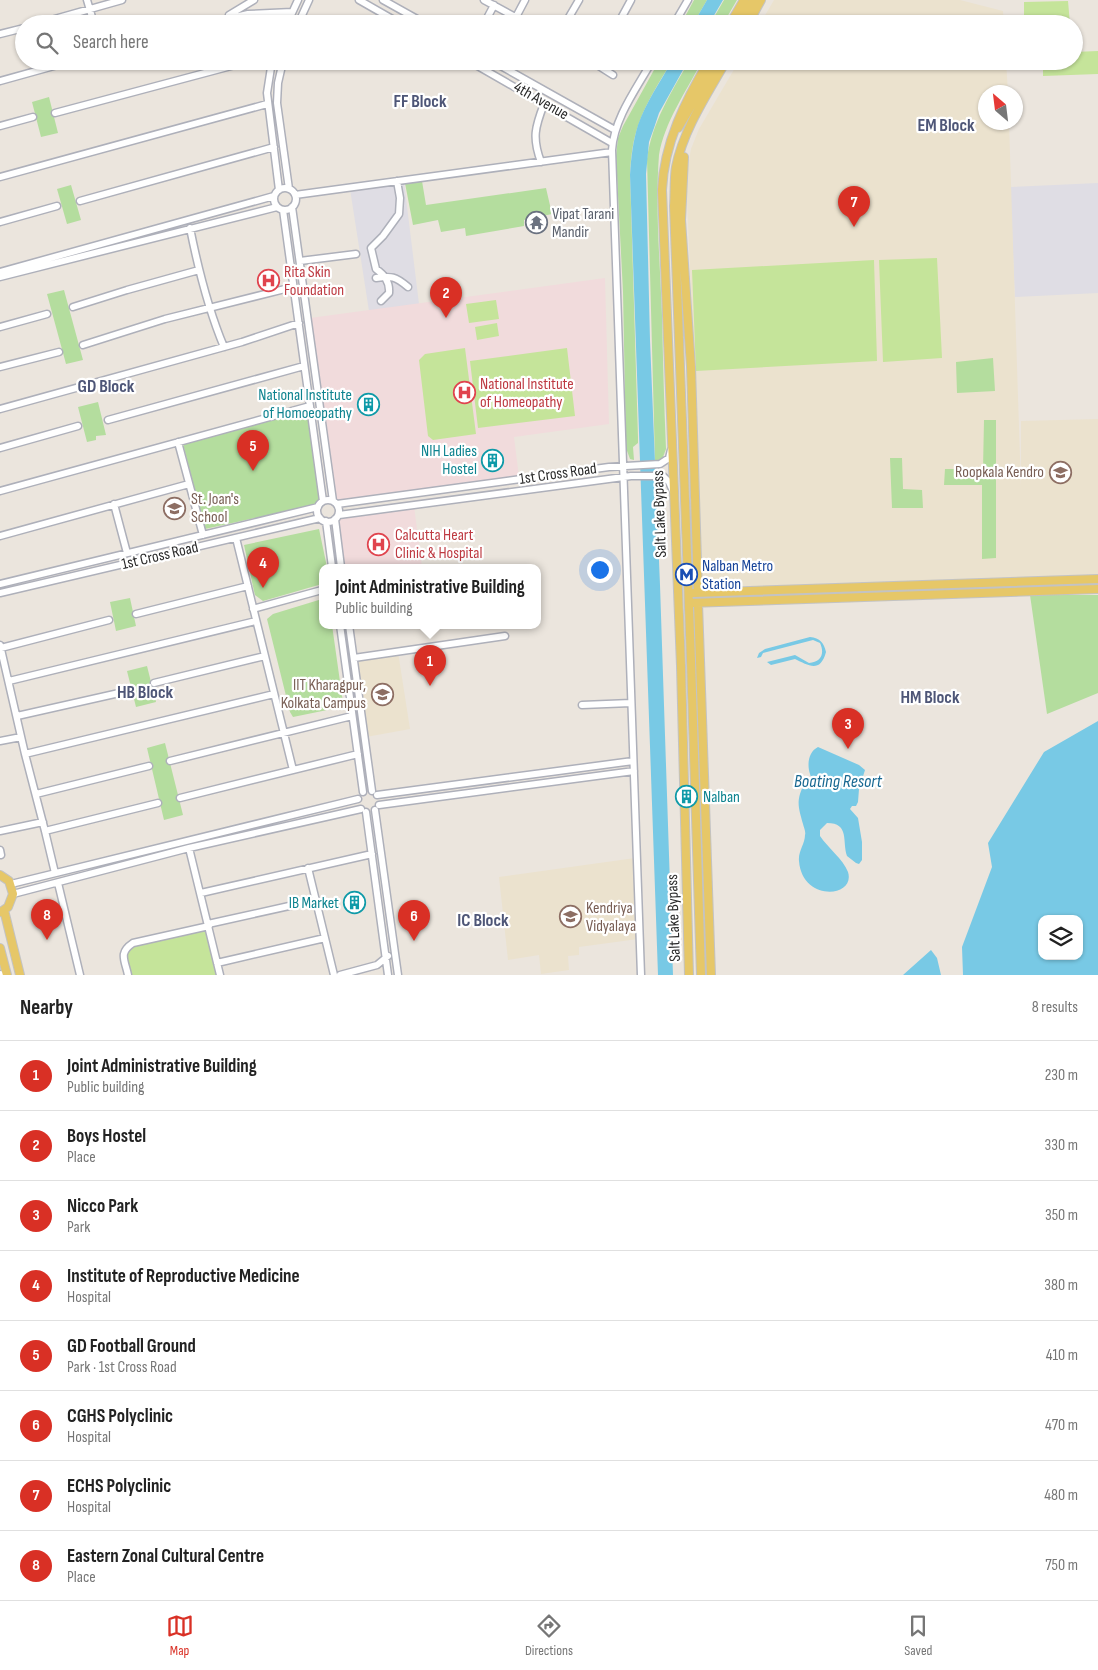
<!DOCTYPE html>
<meta charset="utf-8">
<style>
:root{--surface:#fff;--page:#f6f6f6;--text:#222;--muted:#767676;--line:#e0e0e0;--accent:#d93025}
body{margin:0;font-family:"Sofia Sans Condensed",sans-serif;background:var(--page);color:var(--text)}
.controls{position:absolute;right:15px;bottom:15px;display:grid;overflow:hidden;border-radius:10px;box-shadow:0 1px 4px #0004}
.controls button{width:45px;height:45px;display:grid;place-items:center;padding:0;border:0;border-bottom:1px solid var(--line);background:var(--surface);color:var(--text);font:25px sans-serif}
.compass{position:absolute;left:978px;top:85px;width:45px;height:45px;border-radius:50%;background:var(--surface);box-shadow:0 1px 4px #0004;rotate:332deg}
.you{position:absolute;left:599px;top:569px;width:18px;height:18px;margin:-12px;border:4px solid #fff;border-radius:50%;background:#1a73e8;box-shadow:0 0 0 8px #1a73e833}
.badge{display:grid;place-items:center;width:32px;height:32px;border-radius:50%;background:var(--accent);color:#fff;font-size:16px;font-weight:700}
.pin{position:absolute;translate:-50% -41px;filter:drop-shadow(0 1px 2px #0008)}
.pin::after{content:'';position:absolute;top:26px;width:18px;height:15px;background:inherit;clip-path:polygon(0 0,100% 0,50% 100%)}
.popup{position:absolute;left:319px;top:564px;width:222px;height:65px;box-sizing:border-box;display:grid;place-content:center;border-radius:10px;background:var(--surface);filter:drop-shadow(0 1px 4px #0005);font-size:16px;white-space:nowrap;color:var(--muted)}
.popup b{font-size:19px;color:var(--text)}
.popup::after{content:'';position:absolute;left:50%;top:100%;margin-left:-10px;border:10px solid transparent;border-top-color:var(--surface)}
.list{margin:0;padding:0;list-style:none}
h2{display:flex;justify-content:space-between;align-items:center;height:65px;margin:0;padding:0 20px;font-size:21px}
h2 small{font-size:16px;font-weight:400;color:var(--muted)}
.list li{display:grid;grid-template-columns:32px 1fr auto;gap:15px;align-items:center;box-sizing:border-box;height:70px;padding:0 20px;border-top:1px solid var(--line)}
.list b{display:block;font-size:19px;white-space:nowrap}
.list p{margin:0;font-size:16px;white-space:nowrap;color:var(--muted)}
.list em{font-size:16px;font-style:normal;color:var(--muted)}
.icon{flex:none;width:28px;height:28px;fill:none;stroke:currentColor;stroke-width:2;stroke-linecap:round;stroke-linejoin:round}
.map{position:relative;flex:none;width:1098px;height:975px;overflow:hidden}
.search{position:absolute;background:var(--surface);box-shadow:0 1px 4px #0004;left:15px;right:15px;top:15px;height:55px;display:flex;align-items:center;gap:12px;box-sizing:border-box;padding:0 18px;border-radius:28px;color:var(--muted);font-size:19px}
.sheet{height:625px;background:var(--surface)}
nav{display:flex;justify-content:space-around;align-items:center;box-sizing:border-box;height:70px;border-top:1px solid var(--line);background:var(--surface);font-size:14px;color:var(--muted)}
nav a{display:grid;justify-items:center;gap:2px}
nav .on{color:var(--accent)}
.map>svg:first-child{display:block}
</style>
<div class="map">
<svg width="1098" height="975" viewBox="0 0 1098 975">
<rect width="100%" height="100%" fill="#ebe5dd"/>
<path fill="#dfdde4" d="M404,182L419,304L369,311L350,189Z
M1098,183V293L1015,297L1010,187Z"/>
<path fill="#ebe2ce" d="M774,0H960L1003,11L1004,24H760Z
M739,61H1006L1008,92H986V122L1009,123L1021,488V421L1098,419V577L701,589L698,546L697,429L686,177L691,149L699,129Z
M398,652L410,729L366,737L356,658Z
M635,858L638,939L579,947V955L568,956L569,970L541,974L539,955L508,960L499,877Z"/>
<path fill="#f1dbdc" d="M605,278L609,424L514,437L519,477L339,501L336,498L310,318Z
M414,506L422,567H343L336,520L341,516Z"/>
<path fill="#b4dd9e" d="M694,0H707L693,24H681Z
M724,0H737L723,24H710Z
M659,61H672C660,81 647,101 639,123C633,139 631,156 630,173L638,437V443L633,447L634,460L630,459L626,448L623,292L616,156L618,138L623,126Z
M689,61H702C687,90 664,123 659,155C655,208 660,262 662,315C663,360 664,404 666,449L663,457L658,461L655,460L647,159C652,122 671,93 689,61Z
M49,97L58,133L41,137L32,102Z
M422,181L426,205L546,188L552,214L524,220V226L466,236L465,228L441,232L438,220L413,225L405,183Z
M71,185L81,220L67,224L57,189Z
M64,290L83,360L66,364L47,294Z
M993,358L995,391L957,393L956,362Z
M98,402L106,435L96,436V440L87,442L78,407Z
M308,411L321,498L314,505L205,529L183,444Z
M984,420H996V558L982,559V485H944L945,469H983Z
M890,458H902L903,489L922,490L923,508H892Z
M319,529L327,567H322V584L263,601L255,595L254,591L244,545Z
M1030,595H1098V693L1047,714Z
M130,598L136,626L116,631L110,602Z
M322,599V625H332L343,703L337,708L293,717L290,712L267,619L273,614Z
M147,666L156,702L136,707L127,671Z
M165,743L183,815L164,820L147,748Z"/>
<path fill="#c5e49a" d="M1068,1L1070,24H1024V2Z
M1098,51V74L1043,76V61H1074V52Z
M937,258L942,358L883,362L879,260Z
M874,260L877,361L696,371L692,270Z
M496,300L499,319L469,323L466,304Z
M497,323L499,336L477,340L475,327Z
M465,348L476,434L433,440L428,436L419,360L425,354Z
M567,348L575,416L478,428L470,361Z
M208,927L219,975H131C128,962 121,954 134,945Z"/>
<path fill="#78c9e5" fill-rule="evenodd" d="M707,0H723L709,24H693Z
M672,61H688L659,113L654,128L649,142L646,174L650,340L660,585L673,975H658L630,175C631,158 633,141 638,125C646,102 660,82 672,61Z
M810,637C820,638 824,643 826,652C820,674 808,665 795,659L771,665L767,662L795,655L809,663C821,662 825,654 820,643L813,640L763,653L761,657L757,658L759,653L765,649Z
M1098,721V975H963L962,947L992,867L988,843L1044,752ZM1042,919H1079V956H1042Z
M818,747L859,765L865,770L859,789L858,802L856,806H852L850,809L858,818L862,842V860L859,864L856,863L847,856C842,842 850,823 827,823L820,830V836C828,848 843,859 848,872C856,898 802,902 799,861C798,851 805,844 805,835C806,832 804,828 803,824C798,806 796,801 804,784L806,783L812,789L816,786C814,782 811,779 810,774C807,765 808,752 818,747Z
M931,950L937,958L941,975H903Z"/>
<g fill="none" stroke-linecap="round" stroke-linejoin="round">
<defs>
<path id="minor" d="M87,0L94,24
M359,0L401,24
M383,0L426,24
M484,0L528,24
M229,15L254,0
M516,17L525,0
M37,24L122,0
M206,24L248,14L292,12
M287,24L298,0
M298,24L309,0
M484,24L494,5
M565,24L579,0
M618,24L631,0
M674,24L688,0
M0,34L24,28
M272,61L267,93L279,190
M283,61L278,83L277,103L289,189
M469,61L612,143
M492,61L615,130
M591,61L613,75
M0,81L72,61
M55,113L250,61
M0,126L33,117
M541,162C532,138 535,127 544,104
M0,177L267,104
M274 199a11 11 0 1 1 22 0a11 11 0 1 1-22 0Z
M295,195L612,152
M80,201L274,147
M292,207L333,501
M283,210L323,501
M0,222L57,206
M190,228C198,268 208,309 224,347
M300,261L356,254
M0,272L274,196
M0,277L277,207
M376,278C392,276 395,276 408,287
M381,301L389,293C390,282 385,275 376,269L371,248L383,236L399,214L400,198L397,181
M73,307L127,290L199,270
M0,327L47,314
M83,345L165,319L293,287
M0,367L59,352
M0,409L242,342L299,323
M108,420L304,366
M178,442L203,535
M0,448L78,426
M0,491L310,406
M317 511a11 11 0 1 1 22 0a11 11 0 1 1-22 0Z
M114,504L127,553
M337,504L609,467L660,464L669,458L671,450
M339,515L631,476H663L669,482L673,491
M335,519L341,567
M326,521L332,567
M0,536L189,484
M236,538L293,770
M0,584L318,507
M0,593L320,518
M253,609L322,590
M136,614L248,586
M340,625L363,792
M349,625L372,791
M0,645L25,754L45,831L158,803
M1,648L109,620
M354,658L505,636
M9,681L256,621
M154,683L265,656
M582,705L631,703
M17,716L128,691
M0,741L21,737
M25,754L274,694
M170,761L352,716
M36,794L149,766
M377,795L633,761
M180,798L358,754
M379,805L634,771
M375,810L398,975
M366,812L388,975
M0,831L43,822
M45,831L55,873
M189,848L220,975
M0,850L1,855
M308,868L334,975
M58,883L80,975
M11,884L358,799
M201,893L372,854
M13,894L189,848L361,809
M208,924L316,900
M217,963L325,938
M0,974V975
M128,975C125,960 118,953 133,943L209,926
M340,975L377,965L388,956
M641,975L612,150C614,118 637,88 652,61"/>
<path id="major" d="M730,24L744,0
M739,24L753,0
M748,24L761,0
M678,128L718,61
M684,157L681,220L691,367L698,593
M693,593L1098,579
M689,603L1098,589
M698,603L711,975
M0,875L9,881L13,894L8,907L1,912
M4,910L20,975
M0,948L7,975
M689,975L681,666L662,190C664,143 685,101 709,61
M701,975L691,661L674,206C675,193 674,179 676,167C683,130 708,93 726,61"/>
</defs>
<use href="#minor" stroke="#aeb0ba" stroke-width="9"/>
<use href="#major" stroke="#c3c3c3" stroke-width="10"/>
<use href="#minor" stroke="#fff" stroke-width="6"/>
<use href="#major" stroke="#e6c768" stroke-width="8"/>
</g>
<defs>
<symbol id="temple-ring" viewBox="-11 -11 22 22"><circle r="9.5" fill="#fff" stroke="#6b7280" stroke-width="1.5"/><path d="M0-6L5-2H3V0L6.5 2.5H4V6H1.5V3h-3V6H-4V2.5H-6.5L-3 0V-2H-5Z" fill="#6b7280"/></symbol>
<symbol id="hospital-ring" viewBox="-11 -11 22 22"><circle r="9.5" fill="#fff" stroke="#e0444e" stroke-width="1.5"/><path d="M-5-5h3v3.5h4V-5h3V5h-3V1.5h-4V5h-3Z" fill="#e0444e"/></symbol>
<symbol id="building-ring" viewBox="-11 -11 22 22"><circle r="9.5" fill="#fff" stroke="#0f9aa8" stroke-width="1.5"/><path d="M-4-6H4V6H1V3H-1V6H-4ZM-2.5-4.3h1.7v1.8h-1.7ZM.8-4.3h1.7v1.8H.8ZM-2.5-1h1.7V.8h-1.7ZM.8-1h1.7V.8H.8Z" fill="#0f9aa8"/></symbol>
<symbol id="university-ring" viewBox="-11 -11 22 22"><circle r="9.5" fill="#fff" stroke="#8d6e63" stroke-width="1.5"/><path d="M0-5L7-2L0 1L-7-2ZM-4 1L0 2.5L4 1V4Q0 6-4 4Z" fill="#8d6e63"/></symbol>
<symbol id="school-ring" viewBox="-11 -11 22 22"><circle r="9.5" fill="#fff" stroke="#8d6e63" stroke-width="1.5"/><path d="M0-5L7-2L0 1L-7-2ZM-4 1L0 2.5L4 1V4Q0 6-4 4Z" fill="#8d6e63"/></symbol>
<symbol id="metro-ring" viewBox="-11 -11 22 22"><circle r="9.5" fill="#fff" stroke="#1a4fb4" stroke-width="1.5"/><path d="M-5.5 5V-5H-3L0 0L3-5H5.5V5H3V-.5L0 4L-3-.5V5Z" fill="#1a4fb4"/></symbol>
</defs>
<g fill-rule="evenodd">
<use href="#temple-ring" x="524" y="210" width="25" height="25"/>
<use href="#hospital-ring" x="256" y="268" width="25" height="25"/>
<use href="#hospital-ring" x="452" y="380" width="25" height="25"/>
<use href="#building-ring" x="356" y="392" width="25" height="25"/>
<use href="#building-ring" x="480" y="448" width="25" height="25"/>
<use href="#university-ring" x="1048" y="460" width="25" height="25"/>
<use href="#school-ring" x="162" y="496" width="25" height="25"/>
<use href="#hospital-ring" x="366" y="532" width="25" height="25"/>
<use href="#metro-ring" x="674" y="562" width="25" height="25"/>
<use href="#university-ring" x="370" y="682" width="25" height="25"/>
<use href="#building-ring" x="674" y="784" width="25" height="25"/>
<use href="#building-ring" x="342" y="890" width="25" height="25"/>
<use href="#school-ring" x="558" y="904" width="25" height="25"/>
</g>
<g text-anchor="middle" dominant-baseline="central" stroke-width="4.5" stroke-linejoin="round" paint-order="stroke">
<g font-size="16" fill="#2a2a2a" stroke="#fff">
<text transform="translate(541 101) rotate(30)">4th Avenue</text>
<text transform="translate(558 474) rotate(-8)">1st Cross Road</text>
<text transform="translate(660 514) rotate(-92)">Salt Lake Bypass</text>
<text transform="translate(160 556) rotate(-13)">1st Cross Road</text>
<text transform="translate(674 918) rotate(-92)">Salt Lake Bypass</text>
</g>
<g font-size="16" fill="#5b616d" stroke="#fff" text-anchor="start">
<text x="552" y="214">Vipat Tarani<tspan x="552" dy="18">Mandir</tspan></text>
</g>
<g font-size="16" fill="#be3a42" stroke="#fff" text-anchor="start">
<text x="284" y="272">Rita Skin<tspan x="284" dy="18">Foundation</tspan></text>
<text x="480" y="384">National Institute<tspan x="480" dy="18">of Homeopathy</tspan></text>
<text x="395" y="535">Calcutta Heart<tspan x="395" dy="18">Clinic &amp; Hospital</tspan></text>
</g>
<g font-size="16" fill="#0d838f" stroke="#fff" text-anchor="end">
<text x="352" y="395">National Institute<tspan x="352" dy="18">of Homoeopathy</tspan></text>
<text x="477" y="451">NIH Ladies<tspan x="477" dy="18">Hostel</tspan></text>
<text x="703" y="797" text-anchor="start">Nalban</text>
<text x="339" y="903">IB Market</text>
</g>
<g font-size="16" fill="#785e54" stroke="#fff" text-anchor="end">
<text x="1044" y="472">Roopkala Kendro</text>
<text x="191" y="499" text-anchor="start">St. Joan's<tspan x="191" dy="18">School</tspan></text>
<text x="366" y="685">IIT Kharagpur,<tspan x="366" dy="18">Kolkata Campus</tspan></text>
<text x="586" y="908" text-anchor="start">Kendriya<tspan x="586" dy="18">Vidyalaya</tspan></text>
</g>
<g font-size="16" fill="#164399" stroke="#fff" text-anchor="start">
<text x="702" y="566">Nalban Metro<tspan x="702" dy="18">Station</tspan></text>
</g>
<g font-size="18" font-weight="bold" fill="#4e5677" stroke="#fff">
<text x="420" y="101">FF Block</text>
<text x="946" y="125">EM Block</text>
<text x="106" y="386">GD Block</text>
<text x="145" y="692">HB Block</text>
<text x="930" y="697">HM Block</text>
<text x="483" y="920">IC Block</text>
</g>
<g font-size="18" font-style="italic" fill="#186891" stroke="#fff">
<text x="838" y="781">Boating Resort</text>
</g>
</g>
</svg>
<div class="controls">
<button><svg class="icon" aria-label="layers" viewBox="0 0 24 24"><path d="M12 4l9 5-9 5-9-5zM3 14l9 5 9-5"/></svg></button>
</div>
<svg class="compass" viewBox="-18 -18 36 36"><path d="M0-13l5 13h-10z" fill="#e53935"/><path d="M0 13l5-13h-10z" fill="#767676"/></svg>
<div class="you"></div>
<div class="pin badge" style="left:430px;top:686px">1</div>
<div class="popup"><b>Joint Administrative Building</b>Public building</div>
<div class="pin badge" style="left:446px;top:318px">2</div>
<div class="pin badge" style="left:848px;top:749px">3</div>
<div class="pin badge" style="left:263px;top:588px">4</div>
<div class="pin badge" style="left:253px;top:471px">5</div>
<div class="pin badge" style="left:414px;top:941px">6</div>
<div class="pin badge" style="left:854px;top:227px">7</div>
<div class="pin badge" style="left:47px;top:940px">8</div>
<div class="search"><svg class="icon" aria-label="search" viewBox="0 0 24 24"><circle cx="10" cy="10" r="6"/><path d="M15 15l6 6"/></svg>Search here</div>
</div>
<section class="sheet">
<h2>Nearby<small>8 results</small></h2>
<ul class="list">
<li><span class="badge">1</span><div><b>Joint Administrative Building</b><p>Public building</p></div><em>230 m</em></li>
<li><span class="badge">2</span><div><b>Boys Hostel</b><p>Place</p></div><em>330 m</em></li>
<li><span class="badge">3</span><div><b>Nicco Park</b><p>Park</p></div><em>350 m</em></li>
<li><span class="badge">4</span><div><b>Institute of Reproductive Medicine</b><p>Hospital</p></div><em>380 m</em></li>
<li><span class="badge">5</span><div><b>GD Football Ground</b><p>Park · 1st Cross Road</p></div><em>410 m</em></li>
<li><span class="badge">6</span><div><b>CGHS Polyclinic</b><p>Hospital</p></div><em>470 m</em></li>
<li><span class="badge">7</span><div><b>ECHS Polyclinic</b><p>Hospital</p></div><em>480 m</em></li>
<li><span class="badge">8</span><div><b>Eastern Zonal Cultural Centre</b><p>Place</p></div><em>750 m</em></li>
</ul>
</section>
<nav>
<a class="on"><svg class="icon" aria-label="map" viewBox="0 0 24 24"><path d="M3 6l6-2 6 2 6-2v14l-6 2-6-2-6 2zM9 4v14M15 6v14"/></svg>Map</a>
<a><svg class="icon" aria-label="directions" viewBox="0 0 24 24"><path d="M12 3l9 9-9 9-9-9zM9 14v-3h6M13 9l2 2-2 2"/></svg>Directions</a>
<a><svg class="icon" aria-label="saved" viewBox="0 0 24 24"><path d="M7 4h10v16l-5-4-5 4z"/></svg>Saved</a>
</nav>
